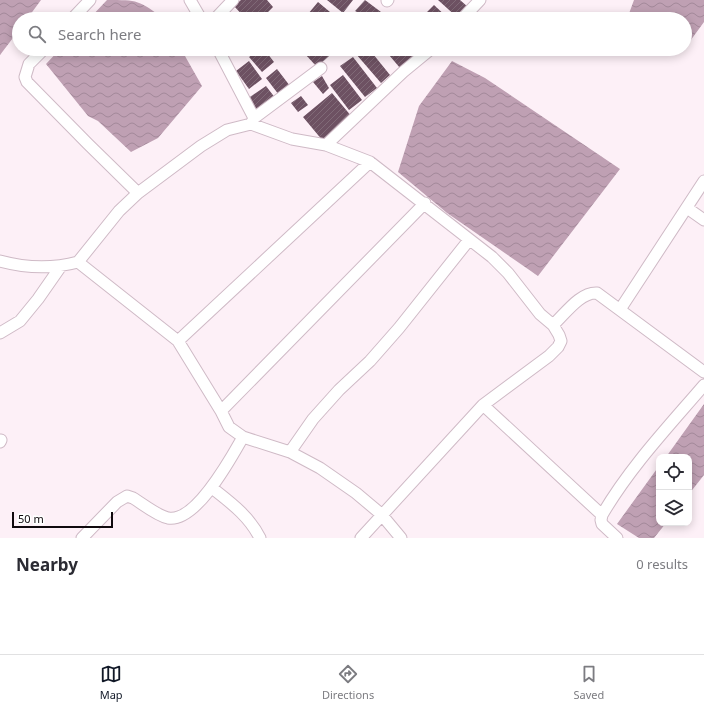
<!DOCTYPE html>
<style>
:root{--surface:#fff;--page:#f2f2f3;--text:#2b2b33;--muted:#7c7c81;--line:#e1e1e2;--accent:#111827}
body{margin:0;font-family:"Noto Sans",sans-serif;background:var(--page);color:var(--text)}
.controls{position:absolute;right:12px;bottom:12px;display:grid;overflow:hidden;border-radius:8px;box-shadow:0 2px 10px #0003}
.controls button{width:36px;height:36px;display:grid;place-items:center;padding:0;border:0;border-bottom:1px solid var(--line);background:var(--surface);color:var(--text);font:20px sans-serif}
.scale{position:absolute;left:12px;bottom:10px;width:101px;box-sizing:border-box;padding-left:4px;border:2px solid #100a0e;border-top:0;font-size:11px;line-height:14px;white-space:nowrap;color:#100a0e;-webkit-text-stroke:3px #fff;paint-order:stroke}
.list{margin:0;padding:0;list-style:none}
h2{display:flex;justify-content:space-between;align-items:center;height:52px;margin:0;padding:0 16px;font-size:17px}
h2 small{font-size:13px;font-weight:400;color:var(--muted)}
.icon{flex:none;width:22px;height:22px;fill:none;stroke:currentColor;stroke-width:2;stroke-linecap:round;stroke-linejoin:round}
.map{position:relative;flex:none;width:704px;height:538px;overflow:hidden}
.search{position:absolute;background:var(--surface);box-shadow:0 2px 10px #0003;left:12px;right:12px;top:12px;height:44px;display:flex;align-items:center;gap:10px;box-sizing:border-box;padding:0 14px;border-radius:22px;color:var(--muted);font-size:15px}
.sheet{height:116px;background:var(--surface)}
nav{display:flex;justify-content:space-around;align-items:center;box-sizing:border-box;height:56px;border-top:1px solid var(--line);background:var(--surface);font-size:11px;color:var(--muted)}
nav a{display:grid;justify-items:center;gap:2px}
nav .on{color:var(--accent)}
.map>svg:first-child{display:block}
</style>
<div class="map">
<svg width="704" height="538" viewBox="0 0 704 538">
<defs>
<pattern id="water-waves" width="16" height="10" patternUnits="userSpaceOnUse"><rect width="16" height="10" fill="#bfa0b3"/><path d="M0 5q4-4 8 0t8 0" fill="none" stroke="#a38899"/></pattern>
<pattern id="building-hatch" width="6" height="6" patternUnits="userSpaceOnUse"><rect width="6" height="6" fill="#6d5162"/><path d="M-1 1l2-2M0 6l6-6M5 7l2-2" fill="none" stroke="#806a77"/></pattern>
</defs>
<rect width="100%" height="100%" fill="#fdf0f7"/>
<path fill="url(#water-waves)" d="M0,0H41L27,19H19V30L0,55Z
M107,0C138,0 139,0 164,19H89Z
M634,0H704V22L685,48V19H627Z
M60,49H181L202,86L158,138L131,152L98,121L88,116L46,64Z
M452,61L485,78L620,169L538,276L447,213L398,172L419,106Z
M704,404V475L689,494V457H666Z
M659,466V523H666L654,538H639L617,524Z"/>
<path fill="url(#building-hatch)" d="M241,0H267L273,7L261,19H246L234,6Z
M327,0H353L343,13Z
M365,0L385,15L382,19H361L358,17L361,14L355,11Z
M438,0H460L468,7L458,18Z
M318,2L336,17L334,19H314L308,14Z
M434,5L449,19H428L424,15Z
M348,12L354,19H340Z
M259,49H264L274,62L262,72L249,57Z
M310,49H323L329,56L317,67L305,54Z
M363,49H369L390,75L381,83L356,54Z
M384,49H413L417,53L400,68Z
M353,57L377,88L365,97L340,66Z
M249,61L262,79L249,89L236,71Z
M277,69L290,86L279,95L266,78Z
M343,75L362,100L349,110L330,85Z
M322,76L329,88L323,94L313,82Z
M266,86L276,99L257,113L247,99Z
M332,93L352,117L323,141L303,117Z
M301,96L308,105L298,112L291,103Z"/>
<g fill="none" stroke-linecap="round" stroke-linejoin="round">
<defs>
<path id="street" d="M190,0L201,19
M387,1L388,0
M72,19L90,0
M215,19L233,0
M462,19L480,0
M44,49L29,64L25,77L27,82L88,144L138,193
M218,49L254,118L251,124
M254,118L321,68
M326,145L370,162
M687,208L704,220
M0,261C26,268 52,269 78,262
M621,308L704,181
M553,325C565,314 580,292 597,293L704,372
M0,333L20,321L38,299L61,266
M178,341L370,162L492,257L508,273L540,314L553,325L559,335L561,341L558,347L549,356L483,405L361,538
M483,405L602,515
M221,411L425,203
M0,442L1,440
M290,452L313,419L339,390L370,361L399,328L469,240
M212,488C231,503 249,516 260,538
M82,538L117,502L127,496L133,498C143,504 156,515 168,518C196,523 231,458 243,437
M401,538L381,514L356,493L320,468L290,452L243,437L229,427L221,411L178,341L78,262L119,211L138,193L201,146L227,130L251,124L292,139L326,145L403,72L431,49
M617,538L602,524L601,520L602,515C630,467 668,427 704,385"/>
</defs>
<use href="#street" stroke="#cfbac6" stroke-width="13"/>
<use href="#street" stroke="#fff" stroke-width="11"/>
</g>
</svg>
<div class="controls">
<button><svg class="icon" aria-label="locate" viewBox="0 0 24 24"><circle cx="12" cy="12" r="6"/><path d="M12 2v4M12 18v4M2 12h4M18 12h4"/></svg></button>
<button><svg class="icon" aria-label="layers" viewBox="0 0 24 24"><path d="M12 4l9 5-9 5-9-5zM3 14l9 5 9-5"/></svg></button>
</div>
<div class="scale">50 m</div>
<div class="search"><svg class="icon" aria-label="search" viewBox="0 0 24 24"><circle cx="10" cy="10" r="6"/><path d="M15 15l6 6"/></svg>Search here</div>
</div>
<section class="sheet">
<h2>Nearby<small>0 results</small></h2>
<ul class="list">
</ul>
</section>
<nav>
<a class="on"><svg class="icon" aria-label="map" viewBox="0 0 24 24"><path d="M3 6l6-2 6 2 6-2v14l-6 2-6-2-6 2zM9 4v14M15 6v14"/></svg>Map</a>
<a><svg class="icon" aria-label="directions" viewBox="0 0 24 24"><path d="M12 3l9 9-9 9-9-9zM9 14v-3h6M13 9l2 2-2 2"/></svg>Directions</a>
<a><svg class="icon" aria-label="saved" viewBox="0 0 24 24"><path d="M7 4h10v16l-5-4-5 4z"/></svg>Saved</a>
</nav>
